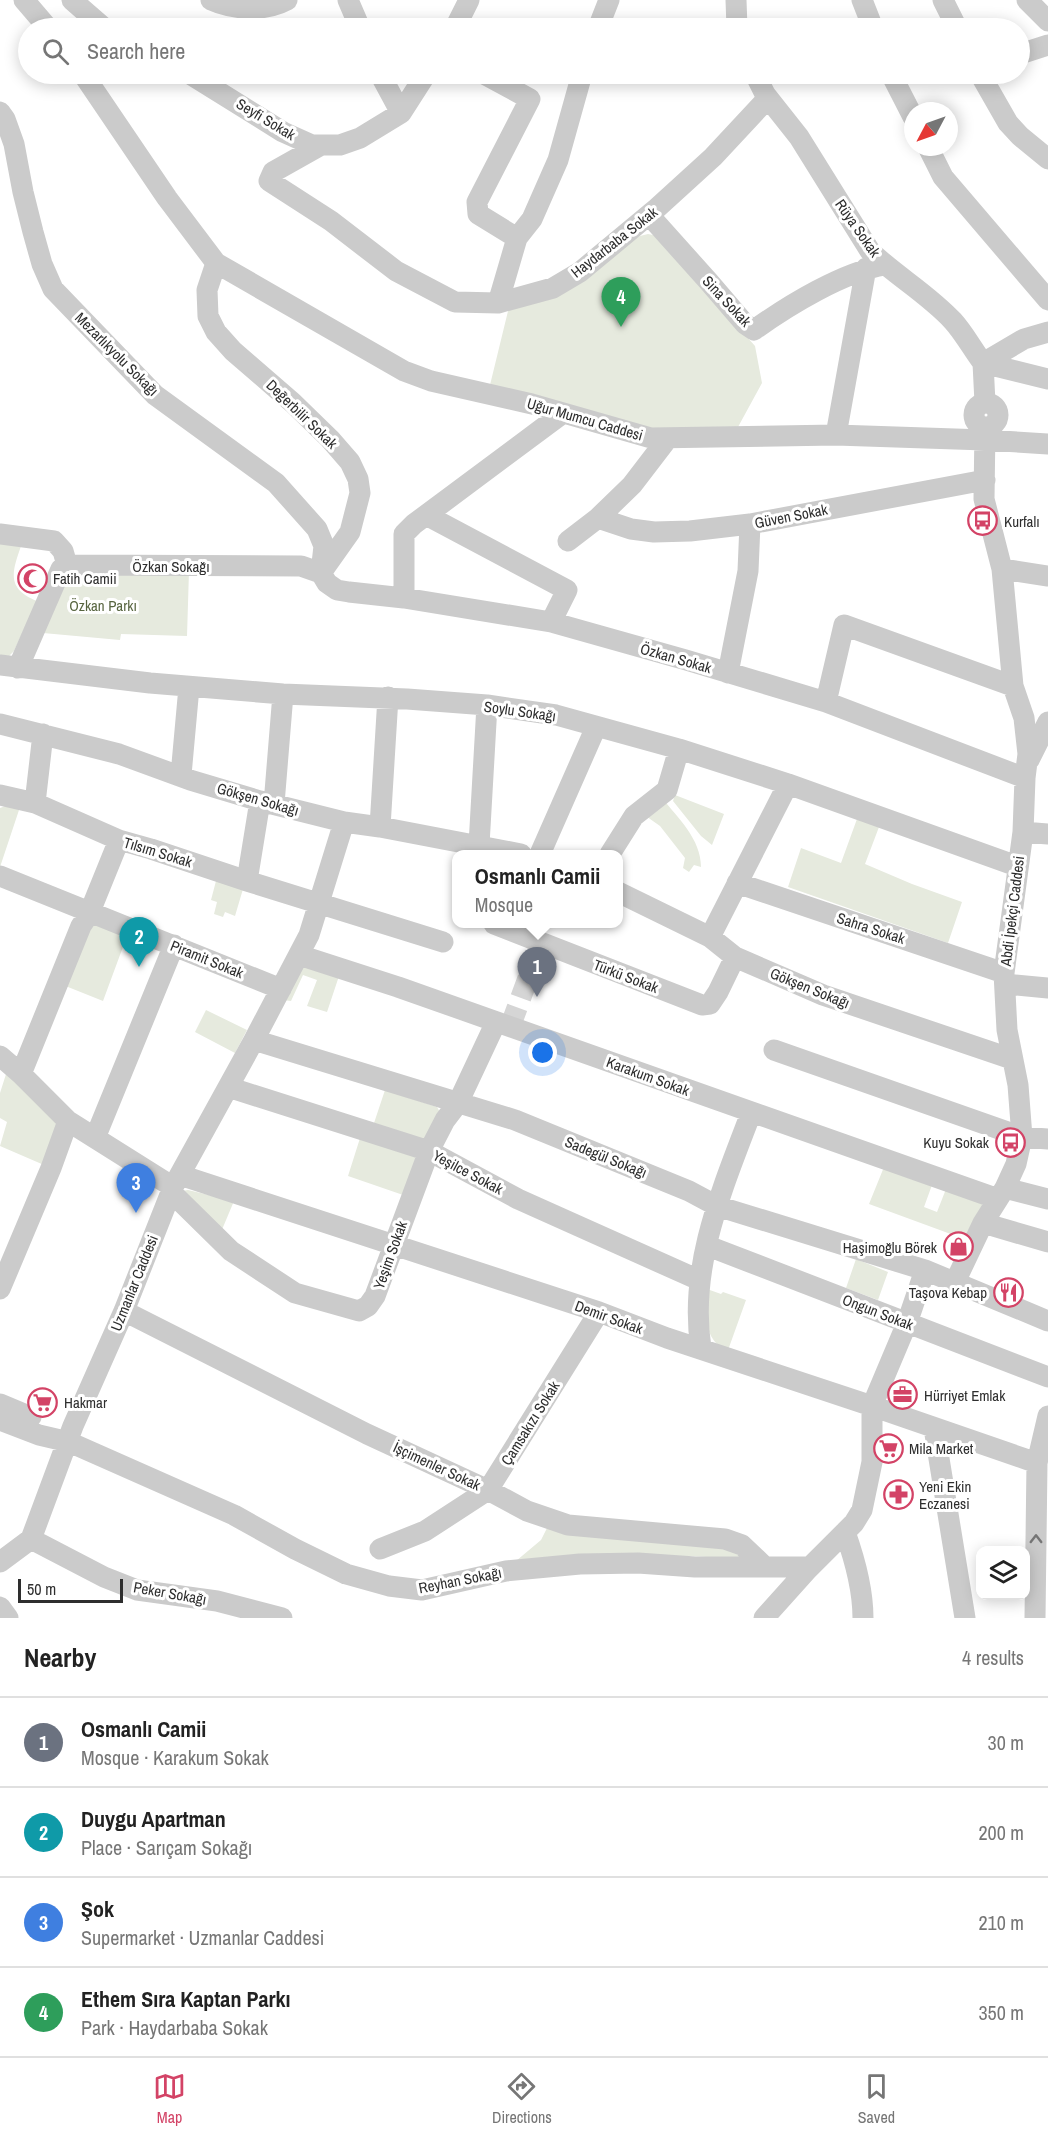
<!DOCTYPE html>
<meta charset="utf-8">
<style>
:root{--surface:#fff;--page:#f2f2f2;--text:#222;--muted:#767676;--line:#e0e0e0;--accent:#d34366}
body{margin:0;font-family:"Archivo Narrow",sans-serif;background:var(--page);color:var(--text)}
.controls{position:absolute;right:18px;bottom:18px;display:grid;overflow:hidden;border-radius:12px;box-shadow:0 3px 15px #0003}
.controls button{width:54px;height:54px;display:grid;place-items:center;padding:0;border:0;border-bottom:2px solid var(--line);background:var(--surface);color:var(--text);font:30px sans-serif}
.compass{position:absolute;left:904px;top:102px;width:54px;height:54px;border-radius:50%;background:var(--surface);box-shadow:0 3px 15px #0003;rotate:229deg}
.scale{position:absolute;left:18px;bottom:15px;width:105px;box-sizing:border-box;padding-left:6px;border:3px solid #2e2e2e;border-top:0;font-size:16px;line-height:21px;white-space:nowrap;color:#2e2e2e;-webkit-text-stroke:4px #fff;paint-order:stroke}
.you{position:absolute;left:543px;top:1053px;width:21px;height:21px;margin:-15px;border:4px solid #fff;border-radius:50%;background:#1a73e8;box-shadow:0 0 0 9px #1a73e833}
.badge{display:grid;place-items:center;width:39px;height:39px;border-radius:50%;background:var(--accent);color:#fff;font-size:20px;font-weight:700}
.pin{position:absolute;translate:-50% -50px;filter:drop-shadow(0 2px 3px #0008)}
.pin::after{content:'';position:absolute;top:32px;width:21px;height:18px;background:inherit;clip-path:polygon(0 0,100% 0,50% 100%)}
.popup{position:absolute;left:452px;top:850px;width:171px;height:78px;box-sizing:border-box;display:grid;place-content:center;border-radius:12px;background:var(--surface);filter:drop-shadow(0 2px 4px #0005);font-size:20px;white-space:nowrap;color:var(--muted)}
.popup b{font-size:22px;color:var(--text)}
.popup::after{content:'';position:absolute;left:50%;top:100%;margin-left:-12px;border:12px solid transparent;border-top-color:var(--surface)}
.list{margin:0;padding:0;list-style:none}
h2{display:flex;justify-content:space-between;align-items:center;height:78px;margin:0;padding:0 24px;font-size:26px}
h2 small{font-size:20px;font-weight:400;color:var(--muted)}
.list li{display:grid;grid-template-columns:39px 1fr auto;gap:18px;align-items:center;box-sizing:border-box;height:90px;padding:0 24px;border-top:2px solid var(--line)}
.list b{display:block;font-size:22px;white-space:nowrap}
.list p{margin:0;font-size:20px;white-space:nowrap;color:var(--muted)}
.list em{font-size:20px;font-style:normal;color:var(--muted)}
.icon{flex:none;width:33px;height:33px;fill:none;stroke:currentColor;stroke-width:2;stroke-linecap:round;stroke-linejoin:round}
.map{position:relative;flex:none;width:1048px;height:1618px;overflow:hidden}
.search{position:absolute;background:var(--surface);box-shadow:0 3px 15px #0003;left:18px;right:18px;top:18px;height:66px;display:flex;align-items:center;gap:15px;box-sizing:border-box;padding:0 21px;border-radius:33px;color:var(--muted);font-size:22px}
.sheet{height:438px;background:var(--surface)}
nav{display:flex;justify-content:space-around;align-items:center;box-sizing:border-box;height:84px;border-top:2px solid var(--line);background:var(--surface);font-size:16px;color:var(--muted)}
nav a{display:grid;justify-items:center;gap:3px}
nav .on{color:var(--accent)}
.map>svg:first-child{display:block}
</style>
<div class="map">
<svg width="1048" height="1618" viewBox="0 0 1048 1618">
<rect width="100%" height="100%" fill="#fff"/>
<path fill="#e6eade" d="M648,234L658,236L755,346L762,383L738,427L649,434L490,385L509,307L640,236Z
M0,543L21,546C12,572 6,589 37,601L14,651L9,656L0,655Z
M189,571L187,636L121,634L120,640L43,633L69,576Z
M675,795L724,814L712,845L701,836L673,801Z
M662,798C678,818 701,839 701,867L694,865L689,872L683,868L685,858L660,826L643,814Z
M11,804H21L0,867V808Z
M857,819L879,827L865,864L912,884L962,902L948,943L788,887L801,848L841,863Z
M216,881L243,889L235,916L225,912L223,917L214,914L217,902L211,900Z
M89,923L127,936L103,1001L63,985Z
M305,964L339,976L327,1012L307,1006L317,980L303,975L291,1001L283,1000Z
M206,1010L247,1030L235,1053L195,1032Z
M7,1071L60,1122L44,1165L0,1146L7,1122L0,1118V1093Z
M385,1090L437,1107L440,1112L426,1141L373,1126Z
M361,1135L417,1153L406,1196L348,1176Z
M884,1167L932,1185L924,1207L937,1212L946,1189L980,1200L983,1205L967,1240L869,1204Z
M188,1190L234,1201L221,1232L182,1191Z
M856,1259L888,1272L878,1300L846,1288Z
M707,1289L721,1294L723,1292L746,1300L727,1353C701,1334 707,1318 707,1289Z
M547,1528L725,1549L742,1556L743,1559L689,1556L516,1561L541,1540Z"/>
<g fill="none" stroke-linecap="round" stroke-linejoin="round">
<path stroke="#d5d5d5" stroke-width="21" stroke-dasharray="21 10" stroke-linecap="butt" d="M510,1027L541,943"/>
<path stroke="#cbcbcb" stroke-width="21" d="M24,0L48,28
M72,0L104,28
M211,0C233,10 265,12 287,0
M348,0L360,28
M736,0L737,28
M862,0L873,28
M943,0L957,28
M1027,0L1048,21
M455,28L469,0
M598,28L609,0
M1020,54L1048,45
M83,74L167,198L216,263L404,371L431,381L532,404L651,438L836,435L985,440L1048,444
M190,74L283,132L312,145H340L360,138L401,113L426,74
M380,74L401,113
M484,74L530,99L477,202L478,214L517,238
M755,74L765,94L799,137L870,251C896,276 928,294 953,321C964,333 973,350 983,363
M891,74L913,117
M980,74L1008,123L1020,136L1048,159
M0,112L5,119L14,144L23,192L33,232L42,264L53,289L155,395L276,483L317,529L324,546L321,573
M321,145L273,172L269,181L331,221L396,271L455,302L498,303L553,288L580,272L657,208L713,157L768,98
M928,147L943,177L1048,300
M649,215L709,282L745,324L754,330C789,305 843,272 885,265
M216,263L207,290L208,316L216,332L233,351L293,403L330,439L350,462L358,479L360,493L350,532L321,573
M498,303L517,238L532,219L558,160L582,74
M983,363L1024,339L1048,332
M983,363L1048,379
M983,363L985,403
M974 415a12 12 0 1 1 24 0a12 12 0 1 1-24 0Z
M836,435L866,268
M426,515L567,590L551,622
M598,518L631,529L654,532L690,531L750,524L985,480
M0,534L54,541L63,551L67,565L301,566L321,573
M568,541L598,518L632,485L668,438
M1002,569L1048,576
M321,573L327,583L337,590L349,592L404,598L551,622L686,660L826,702L1025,778
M404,598V534L414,524L563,413
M0,665L150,683L283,694L407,699L487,705L556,715L679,749L788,784L1017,866
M18,668L61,569L67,565
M728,673L748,571L750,524
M826,702L844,625L1013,686
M0,724L119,754L190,780L260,801L344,822L380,827L521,854
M1029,760L1048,722
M181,775L189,687
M0,795L35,803L119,840L151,849L247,881L443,942
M35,803L43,734
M274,804L283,694
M380,827L388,697
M1023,832L1048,834
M479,845L487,705
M540,854L596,727
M610,854L634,816L667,790L679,749
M0,876L281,989
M247,881L260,801
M737,883L1004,973
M618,892L710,937L735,957L823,995L1012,1059
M494,924L702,1005L710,1004L718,992L735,957
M710,937L788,784
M299,955L398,987L998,1199
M1005,984L1048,988
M254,1040L515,1120L689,1191L717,1206L925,1270L1048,1321
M774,1050L1022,1137L1048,1139
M0,1056L21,1074L68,1121L173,1187
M21,1074L81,926L89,914L119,840
M228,1087L429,1151L518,1199L699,1280
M95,1138L174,945
M180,1175L599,1312L667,1338L872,1406L1037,1463
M1005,1188L1048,1199
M171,1192L231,1251L295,1293L359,1311L368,1306L375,1296L429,1151L445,1120L458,1103L496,1022
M983,1223L1048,1242
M708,1246L1048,1377
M955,1282L983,1223L1005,1188L1016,1164L1022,1137L1018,1085L1007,1030L1004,973L1023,832L1025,778L1028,754L1024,718L1013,686L1002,569L984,499L985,427
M0,1289L51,1168L68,1121
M124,1311L367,1434L488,1490L527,1511L568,1525L725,1539L742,1545L764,1566
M701,1348C688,1267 723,1187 751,1113
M0,1404L31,1417
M0,1420L39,1435L69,1442L234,1515L295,1549L346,1574L389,1586L422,1590L506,1571L580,1564L638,1563L695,1567H810
M934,1428L965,1618
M845,1532C855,1560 863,1588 863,1618
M31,1539L104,1577L137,1590L217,1601L282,1618
M380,1549L425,1531L488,1490L599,1312
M0,1562L31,1539L73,1426L124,1311L173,1187L254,1040L309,935L344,822
M0,1607L8,1618
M764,1618L808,1569L854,1523L862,1510L872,1462V1406L907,1323L925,1270
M1035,1618L1037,1463L1048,1416"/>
</g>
<defs><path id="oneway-chevron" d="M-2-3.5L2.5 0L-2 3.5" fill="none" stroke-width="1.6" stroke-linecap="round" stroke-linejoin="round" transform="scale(1.5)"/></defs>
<use stroke="#757575" href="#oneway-chevron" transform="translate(1036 1539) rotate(-90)"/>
<defs>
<symbol id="bus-ring" viewBox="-11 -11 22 22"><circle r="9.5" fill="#fff" stroke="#d34366" stroke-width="1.5"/><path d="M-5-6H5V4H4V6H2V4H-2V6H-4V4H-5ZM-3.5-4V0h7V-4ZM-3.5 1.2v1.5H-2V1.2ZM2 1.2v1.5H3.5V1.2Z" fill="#d34366"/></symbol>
<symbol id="mosque-ring" viewBox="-11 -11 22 22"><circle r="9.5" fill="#fff" stroke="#d34366" stroke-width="1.5"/><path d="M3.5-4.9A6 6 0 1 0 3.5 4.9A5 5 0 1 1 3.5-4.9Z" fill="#d34366"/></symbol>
<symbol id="shop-ring" viewBox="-11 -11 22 22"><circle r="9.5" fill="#fff" stroke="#d34366" stroke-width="1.5"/><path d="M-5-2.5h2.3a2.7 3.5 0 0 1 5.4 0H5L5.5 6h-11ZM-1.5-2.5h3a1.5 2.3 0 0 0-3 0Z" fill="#d34366"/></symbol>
<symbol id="restaurant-ring" viewBox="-11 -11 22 22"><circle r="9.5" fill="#fff" stroke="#d34366" stroke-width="1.5"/><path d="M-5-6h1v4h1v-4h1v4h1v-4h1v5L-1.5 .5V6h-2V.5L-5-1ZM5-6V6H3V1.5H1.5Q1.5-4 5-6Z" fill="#d34366"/></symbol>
<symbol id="office-ring" viewBox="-11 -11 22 22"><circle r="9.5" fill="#fff" stroke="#d34366" stroke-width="1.5"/><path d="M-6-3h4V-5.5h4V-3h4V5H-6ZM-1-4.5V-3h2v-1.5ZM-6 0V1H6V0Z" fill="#d34366"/></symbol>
<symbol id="supermarket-ring" viewBox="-11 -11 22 22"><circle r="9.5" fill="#fff" stroke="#d34366" stroke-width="1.5"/><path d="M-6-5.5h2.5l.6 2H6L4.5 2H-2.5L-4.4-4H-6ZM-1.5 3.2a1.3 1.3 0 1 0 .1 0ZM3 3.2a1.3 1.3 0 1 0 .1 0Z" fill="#d34366"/></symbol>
<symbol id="pharmacy-ring" viewBox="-11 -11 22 22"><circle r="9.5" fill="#fff" stroke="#d34366" stroke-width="1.5"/><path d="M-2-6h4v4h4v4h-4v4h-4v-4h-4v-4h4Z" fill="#d34366"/></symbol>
</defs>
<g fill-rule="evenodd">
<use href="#bus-ring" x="966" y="504" width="33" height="33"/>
<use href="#mosque-ring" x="16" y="562" width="33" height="33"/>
<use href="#bus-ring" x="994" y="1126" width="33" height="33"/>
<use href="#shop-ring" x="942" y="1230" width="33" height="33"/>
<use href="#restaurant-ring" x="992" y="1276" width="33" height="33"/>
<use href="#office-ring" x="886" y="1378" width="33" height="33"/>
<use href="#supermarket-ring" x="26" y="1386" width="33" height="33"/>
<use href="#supermarket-ring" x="872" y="1432" width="33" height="33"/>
<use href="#pharmacy-ring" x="882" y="1478" width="33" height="33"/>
</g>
<g text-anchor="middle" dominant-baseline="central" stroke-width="6" stroke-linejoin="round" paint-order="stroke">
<g font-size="15" fill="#2e2e2e" stroke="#fff">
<text transform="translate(266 119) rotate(31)">Seyfi Sokak</text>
<text transform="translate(858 228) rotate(55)">Rüya Sokak</text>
<text transform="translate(614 242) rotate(-38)">Haydarbaba Sokak</text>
<text transform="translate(727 301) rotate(47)">Sina Sokak</text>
<text transform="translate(117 354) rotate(45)">Mezarlıkyolu Sokağı</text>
<text transform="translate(302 414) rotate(44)">Değerbilir Sokak</text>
<text transform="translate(585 419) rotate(16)">Uğur Mumcu Caddesi</text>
<text transform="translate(791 516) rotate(-11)">Güven Sokak</text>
<text x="171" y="566">Özkan Sokağı</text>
<text transform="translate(676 658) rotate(16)">Özkan Sokak</text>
<text transform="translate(520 711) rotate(8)">Soylu Sokağı</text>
<text transform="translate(258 799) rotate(16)">Gökşen Sokağı</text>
<text transform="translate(158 852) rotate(17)">Tılsım Sokak</text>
<text transform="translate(1012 911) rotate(-83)">Abdi İpekçi Caddesi</text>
<text transform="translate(871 928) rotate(18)">Sahra Sokak</text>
<text transform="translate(207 959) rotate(22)">Piramit Sokak</text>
<text transform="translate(626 976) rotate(21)">Türkü Sokak</text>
<text transform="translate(810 988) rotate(22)">Gökşen Sokağı</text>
<text transform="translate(648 1076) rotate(20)">Karakum Sokak</text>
<text transform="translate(606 1157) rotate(22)">Sadegül Sokağı</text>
<text transform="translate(468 1172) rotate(28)">Yeşilce Sokak</text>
<text transform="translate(390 1255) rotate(-70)">Yeşim Sokak</text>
<text transform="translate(134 1283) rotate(-68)">Uzmanlar Caddesi</text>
<text transform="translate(878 1312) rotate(21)">Ongun Sokak</text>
<text transform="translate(609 1317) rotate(20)">Demir Sokak</text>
<text transform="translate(530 1423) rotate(-58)">Çamsakızı Sokak</text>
<text transform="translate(437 1466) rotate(25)">İşçimenler Sokak</text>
<text transform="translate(460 1580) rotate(-11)">Reyhan Sokağı</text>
<text transform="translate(170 1593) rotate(10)">Peker Sokağı</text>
</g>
<g font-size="15" fill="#2e2e2e" stroke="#fff" text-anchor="start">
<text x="1004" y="521">Kurfalı</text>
<text x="53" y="578">Fatih Camii</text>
<text x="989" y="1142" text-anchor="end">Kuyu Sokak</text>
<text x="937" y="1247" text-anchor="end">Haşimoğlu Börek</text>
<text x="987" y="1292" text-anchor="end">Taşova Kebap</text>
<text x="924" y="1395">Hürriyet Emlak</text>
<text x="64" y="1402">Hakmar</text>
<text x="909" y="1448">Mila Market</text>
<text x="919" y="1486">Yeni Ekin<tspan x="919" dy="17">Eczanesi</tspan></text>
</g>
<g font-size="15" fill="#586540" stroke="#fff">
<text x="103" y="605">Özkan Parkı</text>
</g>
</g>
</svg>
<div class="controls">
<button><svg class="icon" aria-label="layers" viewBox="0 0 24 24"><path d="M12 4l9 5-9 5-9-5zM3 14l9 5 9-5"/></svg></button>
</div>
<svg class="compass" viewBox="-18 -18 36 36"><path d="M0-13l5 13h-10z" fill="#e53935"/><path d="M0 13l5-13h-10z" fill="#767676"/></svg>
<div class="scale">50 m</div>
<div class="you"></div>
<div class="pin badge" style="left:537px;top:997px;background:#6b7280">1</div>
<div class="popup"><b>Osmanlı Camii</b>Mosque</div>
<div class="pin badge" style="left:139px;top:967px;background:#0f9aa8">2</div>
<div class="pin badge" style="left:136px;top:1213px;background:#3f7fe0">3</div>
<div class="pin badge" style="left:621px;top:327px;background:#2e9e5b">4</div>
<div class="search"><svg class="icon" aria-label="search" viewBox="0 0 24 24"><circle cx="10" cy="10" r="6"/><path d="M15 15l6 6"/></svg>Search here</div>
</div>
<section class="sheet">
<h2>Nearby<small>4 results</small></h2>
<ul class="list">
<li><span class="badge" style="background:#6b7280">1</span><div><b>Osmanlı Camii</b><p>Mosque · Karakum Sokak</p></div><em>30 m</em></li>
<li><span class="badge" style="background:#0f9aa8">2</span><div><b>Duygu Apartman</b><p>Place · Sarıçam Sokağı</p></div><em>200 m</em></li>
<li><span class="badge" style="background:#3f7fe0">3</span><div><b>Şok</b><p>Supermarket · Uzmanlar Caddesi</p></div><em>210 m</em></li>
<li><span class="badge" style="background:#2e9e5b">4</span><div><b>Ethem Sıra Kaptan Parkı</b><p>Park · Haydarbaba Sokak</p></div><em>350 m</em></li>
</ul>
</section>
<nav>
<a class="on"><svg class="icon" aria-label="map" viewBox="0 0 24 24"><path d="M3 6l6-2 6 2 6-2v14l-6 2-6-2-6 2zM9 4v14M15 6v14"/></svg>Map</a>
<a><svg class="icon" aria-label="directions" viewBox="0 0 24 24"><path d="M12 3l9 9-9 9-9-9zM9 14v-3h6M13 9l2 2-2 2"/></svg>Directions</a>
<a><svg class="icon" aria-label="saved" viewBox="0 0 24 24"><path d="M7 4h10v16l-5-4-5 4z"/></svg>Saved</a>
</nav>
